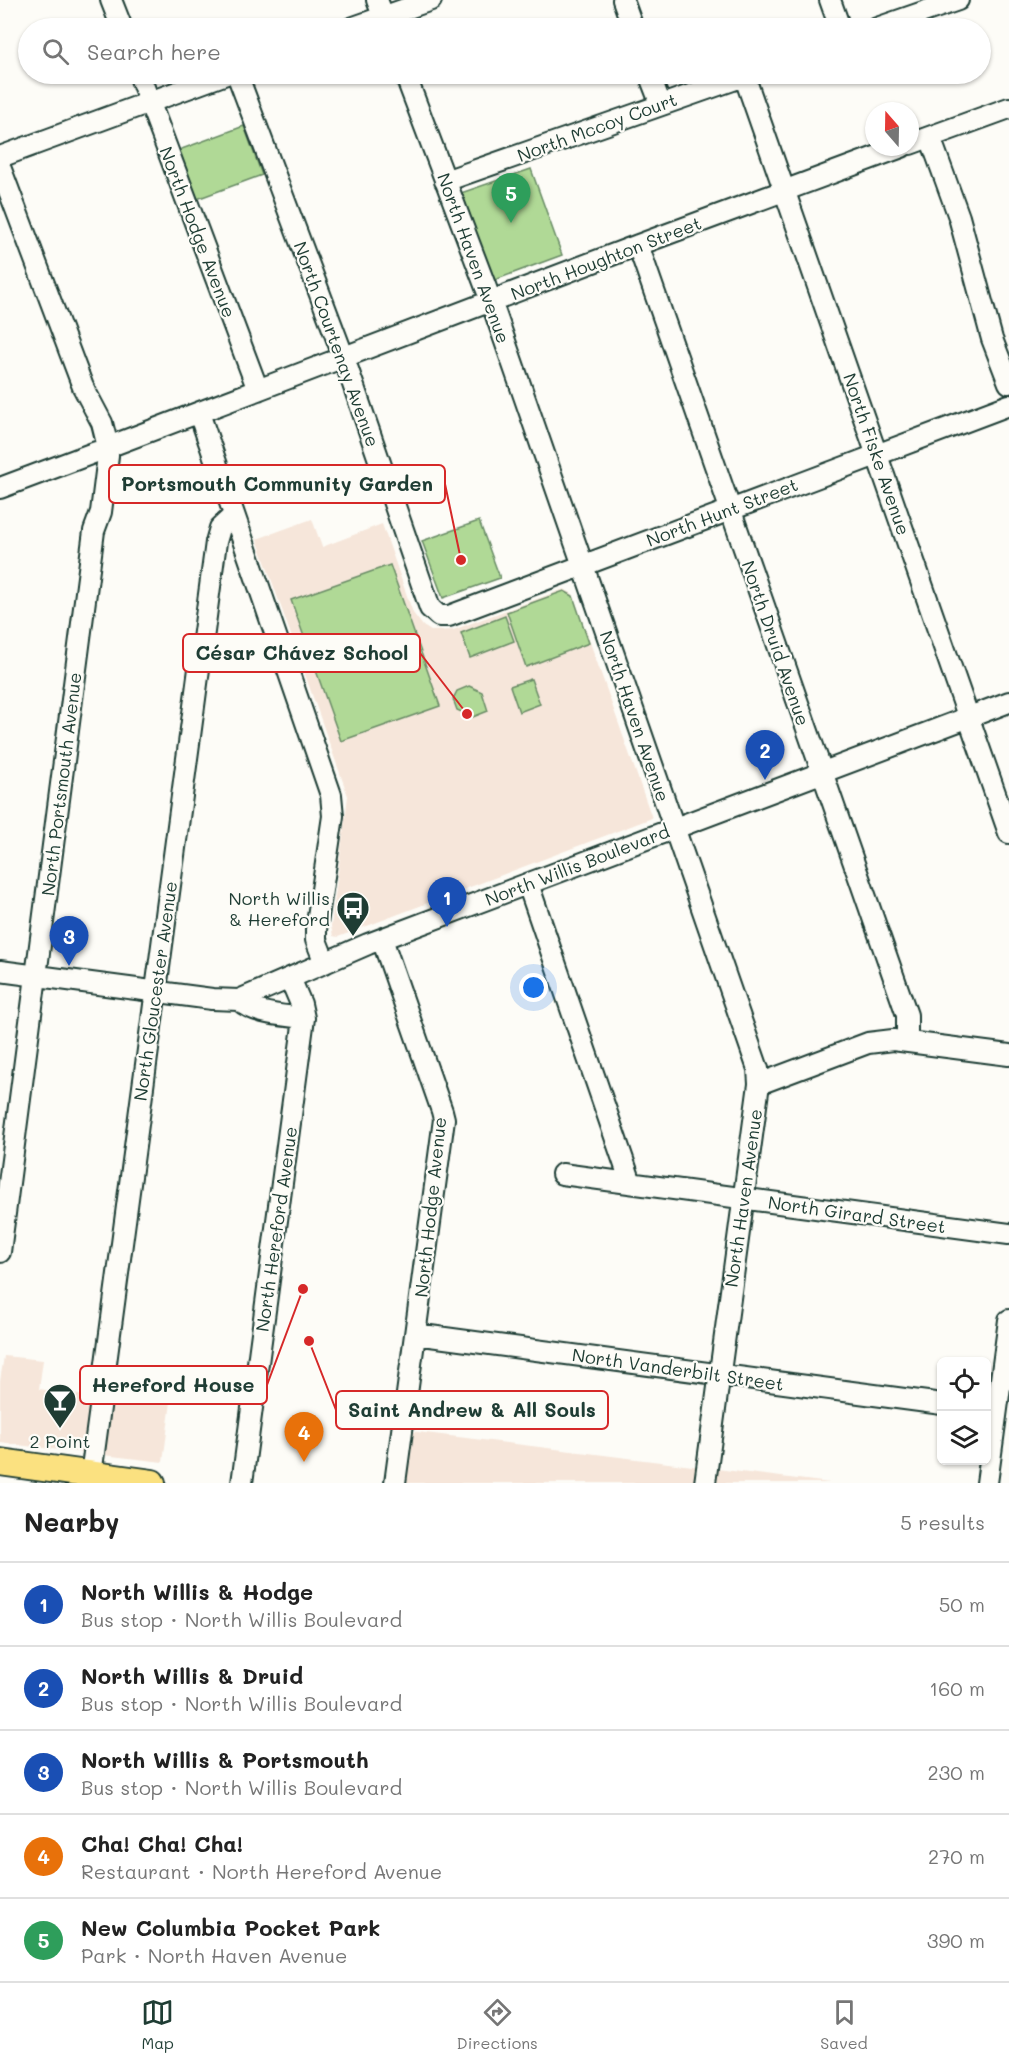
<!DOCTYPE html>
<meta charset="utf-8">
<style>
:root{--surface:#fff;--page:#f2f2f2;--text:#222;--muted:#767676;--line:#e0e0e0;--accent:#1f3d34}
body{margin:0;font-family:Mali,sans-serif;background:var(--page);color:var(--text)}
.controls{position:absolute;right:18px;bottom:18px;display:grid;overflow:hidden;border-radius:9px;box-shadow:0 2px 4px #0004}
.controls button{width:54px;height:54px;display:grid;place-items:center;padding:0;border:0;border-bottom:2px solid var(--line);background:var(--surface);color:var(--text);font:30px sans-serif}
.compass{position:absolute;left:865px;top:102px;width:54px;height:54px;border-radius:50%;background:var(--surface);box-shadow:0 2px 4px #0004;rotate:340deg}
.you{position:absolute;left:534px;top:988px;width:21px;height:21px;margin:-15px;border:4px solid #fff;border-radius:50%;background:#1a73e8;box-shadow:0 0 0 9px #1a73e833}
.badge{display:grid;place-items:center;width:39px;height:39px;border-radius:50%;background:var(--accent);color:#fff;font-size:20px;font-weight:700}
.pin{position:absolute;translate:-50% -50px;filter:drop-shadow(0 2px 3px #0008)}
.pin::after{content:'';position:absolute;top:32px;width:21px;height:18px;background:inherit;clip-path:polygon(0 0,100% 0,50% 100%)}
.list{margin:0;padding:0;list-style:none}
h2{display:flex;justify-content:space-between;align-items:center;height:78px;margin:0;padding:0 24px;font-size:26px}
h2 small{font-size:20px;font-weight:400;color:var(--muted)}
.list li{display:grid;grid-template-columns:39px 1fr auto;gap:18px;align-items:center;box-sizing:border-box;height:84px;padding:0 24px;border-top:2px solid var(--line)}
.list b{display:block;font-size:22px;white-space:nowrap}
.list p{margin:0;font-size:20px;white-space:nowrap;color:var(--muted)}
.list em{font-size:20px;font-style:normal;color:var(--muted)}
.icon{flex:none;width:33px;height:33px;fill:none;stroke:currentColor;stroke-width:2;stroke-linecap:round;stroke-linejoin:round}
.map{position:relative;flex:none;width:1009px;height:1483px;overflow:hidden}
.search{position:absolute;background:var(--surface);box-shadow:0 2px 4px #0004;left:18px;right:18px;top:18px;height:66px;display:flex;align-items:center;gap:15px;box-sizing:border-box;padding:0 21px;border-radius:33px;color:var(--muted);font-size:22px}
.sheet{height:498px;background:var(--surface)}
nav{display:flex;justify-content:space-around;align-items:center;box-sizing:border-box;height:84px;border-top:2px solid var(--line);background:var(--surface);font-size:16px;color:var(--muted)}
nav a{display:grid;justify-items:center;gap:3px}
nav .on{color:var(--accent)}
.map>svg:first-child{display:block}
</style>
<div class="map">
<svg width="1009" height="1483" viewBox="0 0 1009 1483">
<rect width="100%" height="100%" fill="#fdfcf7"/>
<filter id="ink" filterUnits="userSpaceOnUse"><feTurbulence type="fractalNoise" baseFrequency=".0167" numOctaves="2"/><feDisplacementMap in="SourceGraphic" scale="12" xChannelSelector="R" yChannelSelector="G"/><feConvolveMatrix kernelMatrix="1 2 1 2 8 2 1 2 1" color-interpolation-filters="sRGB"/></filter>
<g filter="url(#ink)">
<path fill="#f6e6da" d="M312,519L322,547L382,524L413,613L423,626L431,631L453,630L564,589L573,594L652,818L338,937L333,936L331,926L348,796L257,539Z
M4,1356L43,1360L39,1389L93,1397L112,1394L171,1402L163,1462L0,1443V1381Z
M409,1431L830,1483H403Z"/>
<path fill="#b0d996" stroke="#688b65" stroke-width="1.5" d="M244,126L262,175L197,199L179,150Z
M531,169L562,255L492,281L461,193Z
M479,521L500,578L443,598L422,541Z
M390,565L440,706L341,741L291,600Z
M564,591L573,596L589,643L526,667L507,612Z
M505,616L514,641L470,658L461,633Z
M531,679L540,704L519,712L510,686Z
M469,686L482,692L488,711L473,717L457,710L453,699L457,691Z"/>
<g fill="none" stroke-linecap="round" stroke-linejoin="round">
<defs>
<path id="minor" d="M111,0L122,28
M377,0L388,28
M623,0L633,28
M830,0L840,28
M351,28L431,0
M877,28L958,0
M139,74L258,390
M237,74L344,358L430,608L439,616H449L1009,405
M405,74L491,301L758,1069L759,1084L705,1483
M649,74L661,105
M744,75L1009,833
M930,137L959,217L992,339L1009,383
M910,144L1009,108
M0,157L226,74
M0,167L83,387L102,423L108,447V456L101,512L94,531L0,1252
M445,181L750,74
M638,245L907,1015V1042
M199,413L331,795L333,816L316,930V940L325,963
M108,447L638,245L902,147
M0,488L96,452
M528,884L631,1183
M382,939L442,1111L444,1119L395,1483
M0,971L212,999L239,1000L368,944L1009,702
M239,1000C255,1015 283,1015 304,1018
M759,1084L868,1043L893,1040L1009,1055
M562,1174L1009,1234
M415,1334L942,1404
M91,1475L216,542L220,528L234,515
M242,1483L304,1018L301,1004L290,978
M987,1483L1009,1320"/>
<path id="major" d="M0,1462L152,1483"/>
</defs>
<use href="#minor" stroke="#1f3d34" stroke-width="24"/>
<use href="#major" stroke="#1f3d34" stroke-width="30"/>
<use href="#minor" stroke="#fdfcf7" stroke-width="20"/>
<use href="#major" stroke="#fbe180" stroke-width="26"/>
</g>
</g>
<defs>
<symbol id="bus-pin" viewBox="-11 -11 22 30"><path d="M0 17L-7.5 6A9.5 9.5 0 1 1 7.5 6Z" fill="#1f3d34" stroke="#fdfcf7"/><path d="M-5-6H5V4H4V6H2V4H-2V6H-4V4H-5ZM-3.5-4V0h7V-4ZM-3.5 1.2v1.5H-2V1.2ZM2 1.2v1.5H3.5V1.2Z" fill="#fff"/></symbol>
<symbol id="bar-pin" viewBox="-11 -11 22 30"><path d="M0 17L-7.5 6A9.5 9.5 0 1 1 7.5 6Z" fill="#1f3d34" stroke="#fdfcf7"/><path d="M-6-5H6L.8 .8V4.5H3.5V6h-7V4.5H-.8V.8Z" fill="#fff"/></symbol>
</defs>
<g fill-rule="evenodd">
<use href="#bus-pin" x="334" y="889" width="38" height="52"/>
<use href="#bar-pin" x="41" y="1381" width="38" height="52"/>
</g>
<g text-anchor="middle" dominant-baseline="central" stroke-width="4.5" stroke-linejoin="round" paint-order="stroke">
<g font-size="18" fill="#1f3d34" stroke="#fdfcf7">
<text transform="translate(597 127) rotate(-20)">North Mccoy Court</text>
<text transform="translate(198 232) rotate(69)">North Hodge Avenue</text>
<text transform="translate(474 258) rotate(70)">North Haven Avenue</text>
<text transform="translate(606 258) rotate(-21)">North Houghton Street</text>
<text transform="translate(337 344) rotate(70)">North Courtenay Avenue</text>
<text transform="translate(877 454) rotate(71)">North Fiske Avenue</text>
<text transform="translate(722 512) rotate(-21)">North Hunt Street</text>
<text transform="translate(776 643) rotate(71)">North Druid Avenue</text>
<text transform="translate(635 716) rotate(71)">North Haven Avenue</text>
<text transform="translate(61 784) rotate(-83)">North Portsmouth Avenue</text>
<text transform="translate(577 865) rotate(-21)">North Willis Boulevard</text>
<text transform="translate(155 991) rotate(-82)">North Gloucester Avenue</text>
<text transform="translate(743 1198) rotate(-82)">North Haven Avenue</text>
<text transform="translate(430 1207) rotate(-84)">North Hodge Avenue</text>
<text transform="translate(857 1214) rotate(8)">North Girard Street</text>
<text transform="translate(276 1229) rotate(-82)">North Hereford Avenue</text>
<text transform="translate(678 1369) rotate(8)">North Vanderbilt Street</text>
</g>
<g font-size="18" fill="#1f3d34" stroke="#fdfcf7" text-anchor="end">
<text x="330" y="898">North Willis<tspan x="330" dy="21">&amp; Hereford</tspan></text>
<text x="60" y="1441" text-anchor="middle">2 Point</text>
</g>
</g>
<path fill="none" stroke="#d62828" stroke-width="2" d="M461 560L445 484M467 714L420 653M303 1289L267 1385M309 1341L336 1410"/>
<g fill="#d62828" stroke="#fdfcf7" stroke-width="2">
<circle cx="461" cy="560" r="6"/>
<circle cx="467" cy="714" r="6"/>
<circle cx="303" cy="1289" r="6"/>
<circle cx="309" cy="1341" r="6"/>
</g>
<g fill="#fdfcf7" stroke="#d62828" stroke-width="2">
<rect x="109" y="465" width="336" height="38" rx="6"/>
<rect x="183" y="634" width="237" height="38" rx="6"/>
<rect x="80" y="1366" width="187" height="38" rx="6"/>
<rect x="336" y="1391" width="272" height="38" rx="6"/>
</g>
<g font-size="20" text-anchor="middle" font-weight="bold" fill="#1f3d34">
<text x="277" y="491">Portsmouth Community Garden</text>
<text x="302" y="660">César Chávez School</text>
<text x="173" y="1392">Hereford House</text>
<text x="472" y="1417">Saint Andrew &amp; All Souls</text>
</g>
</svg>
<div class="controls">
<button><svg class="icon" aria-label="locate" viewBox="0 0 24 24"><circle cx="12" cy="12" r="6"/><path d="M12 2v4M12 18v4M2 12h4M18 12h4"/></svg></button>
<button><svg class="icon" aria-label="layers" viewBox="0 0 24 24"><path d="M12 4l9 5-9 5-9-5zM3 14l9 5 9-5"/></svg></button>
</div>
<svg class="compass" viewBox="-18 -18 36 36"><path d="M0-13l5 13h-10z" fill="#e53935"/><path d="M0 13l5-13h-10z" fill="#767676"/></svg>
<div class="you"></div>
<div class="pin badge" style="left:447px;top:927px;background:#1a4fb4">1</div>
<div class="pin badge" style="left:765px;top:780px;background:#1a4fb4">2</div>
<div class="pin badge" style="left:69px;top:966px;background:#1a4fb4">3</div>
<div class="pin badge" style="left:304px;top:1462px;background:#e8710a">4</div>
<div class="pin badge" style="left:511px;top:223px;background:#2e9e5b">5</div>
<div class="search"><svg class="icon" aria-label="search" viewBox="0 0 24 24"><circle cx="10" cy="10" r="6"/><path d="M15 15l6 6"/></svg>Search here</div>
</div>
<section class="sheet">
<h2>Nearby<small>5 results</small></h2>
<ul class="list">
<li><span class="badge" style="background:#1a4fb4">1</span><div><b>North Willis &amp; Hodge</b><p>Bus stop · North Willis Boulevard</p></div><em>50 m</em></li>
<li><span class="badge" style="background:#1a4fb4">2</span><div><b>North Willis &amp; Druid</b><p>Bus stop · North Willis Boulevard</p></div><em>160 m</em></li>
<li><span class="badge" style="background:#1a4fb4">3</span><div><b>North Willis &amp; Portsmouth</b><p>Bus stop · North Willis Boulevard</p></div><em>230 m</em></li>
<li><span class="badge" style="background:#e8710a">4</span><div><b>Cha! Cha! Cha!</b><p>Restaurant · North Hereford Avenue</p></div><em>270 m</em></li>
<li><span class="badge" style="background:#2e9e5b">5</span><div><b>New Columbia Pocket Park</b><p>Park · North Haven Avenue</p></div><em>390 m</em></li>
</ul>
</section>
<nav>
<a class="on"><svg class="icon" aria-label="map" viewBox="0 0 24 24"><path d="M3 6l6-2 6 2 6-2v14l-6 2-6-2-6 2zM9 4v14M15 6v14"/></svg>Map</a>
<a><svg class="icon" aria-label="directions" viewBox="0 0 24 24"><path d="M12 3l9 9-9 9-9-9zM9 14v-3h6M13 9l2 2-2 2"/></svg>Directions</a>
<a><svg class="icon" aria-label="saved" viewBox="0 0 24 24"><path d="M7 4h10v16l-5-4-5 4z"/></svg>Saved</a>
</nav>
